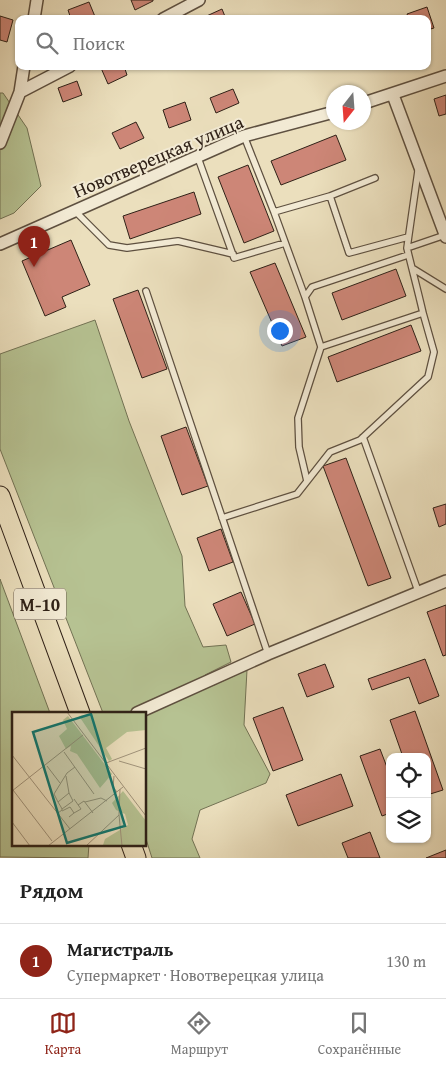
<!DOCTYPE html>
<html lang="ru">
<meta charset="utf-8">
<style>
:root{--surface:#fff;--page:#f2f2f2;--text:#222;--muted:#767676;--line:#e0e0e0;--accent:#8f2418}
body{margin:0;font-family:"Gentium Book Plus",serif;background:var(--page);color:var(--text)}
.controls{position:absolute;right:15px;bottom:15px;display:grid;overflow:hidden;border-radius:10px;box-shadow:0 1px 4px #0004}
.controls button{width:45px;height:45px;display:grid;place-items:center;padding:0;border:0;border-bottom:1px solid var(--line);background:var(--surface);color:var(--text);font:25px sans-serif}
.compass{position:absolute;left:326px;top:85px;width:45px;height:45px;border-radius:50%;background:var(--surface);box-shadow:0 1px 4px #0004;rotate:197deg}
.you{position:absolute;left:279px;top:330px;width:18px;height:18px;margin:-12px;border:4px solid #fff;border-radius:50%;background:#1a73e8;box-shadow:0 0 0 8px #1a73e833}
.badge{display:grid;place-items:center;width:32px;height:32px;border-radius:50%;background:var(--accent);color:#fff;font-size:16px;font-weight:700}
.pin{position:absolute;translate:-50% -41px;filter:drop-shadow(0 1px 2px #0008)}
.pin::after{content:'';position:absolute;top:26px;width:18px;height:15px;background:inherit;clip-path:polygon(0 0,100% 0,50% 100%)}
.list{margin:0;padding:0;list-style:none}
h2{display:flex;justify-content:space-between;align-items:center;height:65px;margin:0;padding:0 20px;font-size:21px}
h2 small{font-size:16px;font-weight:400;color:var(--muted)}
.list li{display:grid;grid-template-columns:32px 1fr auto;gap:15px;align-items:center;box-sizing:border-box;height:75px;padding:0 20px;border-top:1px solid var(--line)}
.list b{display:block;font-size:19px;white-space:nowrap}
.list p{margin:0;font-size:16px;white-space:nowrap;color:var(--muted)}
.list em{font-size:16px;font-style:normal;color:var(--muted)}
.icon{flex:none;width:28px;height:28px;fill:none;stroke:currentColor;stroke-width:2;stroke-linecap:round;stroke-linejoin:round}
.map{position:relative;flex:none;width:446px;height:858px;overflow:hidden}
.search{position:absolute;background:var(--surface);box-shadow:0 1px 4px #0004;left:15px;right:15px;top:15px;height:55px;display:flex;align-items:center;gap:12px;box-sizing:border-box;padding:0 18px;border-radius:10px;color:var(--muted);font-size:19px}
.sheet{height:140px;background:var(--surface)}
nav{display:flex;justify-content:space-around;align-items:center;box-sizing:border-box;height:70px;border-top:1px solid var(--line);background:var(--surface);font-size:14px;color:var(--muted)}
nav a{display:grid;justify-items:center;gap:2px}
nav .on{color:var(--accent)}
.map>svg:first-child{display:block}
</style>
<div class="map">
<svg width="446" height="858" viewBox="0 0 446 858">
<rect width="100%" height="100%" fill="#ebdfbd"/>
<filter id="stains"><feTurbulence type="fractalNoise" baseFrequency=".004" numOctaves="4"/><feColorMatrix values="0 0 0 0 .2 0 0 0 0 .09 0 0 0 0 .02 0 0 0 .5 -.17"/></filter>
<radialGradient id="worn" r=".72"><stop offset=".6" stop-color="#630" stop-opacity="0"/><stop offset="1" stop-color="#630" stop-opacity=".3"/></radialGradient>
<path fill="#b6c292" stroke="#727254" d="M0,93H3L27,128L41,186L14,213L0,219Z
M95,320L129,421L182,556L185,606L203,647L226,645L231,662L205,675L214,685L247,670L244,725L270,774L266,783L200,810L192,839L200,858H152L145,836V713H103L0,449V354Z
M0,579L50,713H14V844H89L88,858L0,857Z"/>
<path fill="#cd8677" stroke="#2f2117" d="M131,0H153V1L135,10Z
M89,2L96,19H71L68,10Z
M427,7L434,28L427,30V19H409L407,14Z
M222,9L226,19H200Z
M0,16L13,20L7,42L0,40Z
M106,66H124L127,75L108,84L101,68Z
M77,81L82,95L63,102L58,88Z
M233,89L239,103L216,113L210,98Z
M446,95V114L439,116L434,99Z
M185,102L191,120L169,128L163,110Z
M136,122L144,138L120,149L112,133Z
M336,135L346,160L281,185L271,161Z
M248,165L274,231L244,243L218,177Z
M194,192L201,214L130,239L123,216Z
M71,240L90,285L62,297L66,307L45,316L22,261Z
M275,263L306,337L282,346L250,272Z
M396,269L406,296L342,320L332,293Z
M138,290L167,369L142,378L113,299Z
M411,325L421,351L337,382L328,357Z
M186,427L208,486L182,495L161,436Z
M346,458L391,578L368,586L323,466Z
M446,504V524L439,527L433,508Z
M221,529L233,562L209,571L197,538Z
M241,592L255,624L227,636L213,604Z
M446,605V655L443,656L427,612Z
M425,659L439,696L419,704L409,677L372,690L368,679Z
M325,664L334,687L307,697L298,674Z
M283,707L303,760L273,771L253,718Z
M415,711L443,790L427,795V757H403L390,720Z
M380,749L390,775V813L382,816L360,756Z
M341,774L353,806L298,826L286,795Z
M370,832L380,858H348L342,843Z
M446,850V858H426Z"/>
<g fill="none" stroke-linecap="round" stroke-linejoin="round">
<defs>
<path id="service" d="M244,136L274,212
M197,155L234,258L285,243
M375,178L330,196L349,253L408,237
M74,210L109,245L127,248L178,241L233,254
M407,248L418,171
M408,255L312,287L305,297L321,347L423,313C418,291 412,269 407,248L445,235
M412,268L446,289
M146,291L268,654
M305,297L274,212L330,196
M363,437L418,591
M307,481L299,447L298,418L321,347
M222,518L297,494L330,452L360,440L428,377L434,352L423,313"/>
<path id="minor" d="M34,19L37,0
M163,19L199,0
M20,92L70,66
M393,95L446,237
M364,103L446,76
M0,143L20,92L24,66
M0,244L244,136L334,112
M137,713L268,654L446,581"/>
<path id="trunk" d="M0,496L80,713
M131,844L136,858"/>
</defs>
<use href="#service" stroke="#5e5040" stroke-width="8"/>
<use href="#minor" stroke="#5e5040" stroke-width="14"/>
<use href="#trunk" stroke="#2f2117" stroke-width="21"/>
<use href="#service" stroke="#f2ead4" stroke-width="5.5"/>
<use href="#minor" stroke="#f2ead4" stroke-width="11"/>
<use href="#trunk" stroke="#ebdfbd" stroke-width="19"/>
</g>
<g text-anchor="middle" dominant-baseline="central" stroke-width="4" stroke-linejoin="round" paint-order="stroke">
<rect fill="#f2ead4" stroke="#6a5d50" stroke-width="1" x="14" y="588.5" width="52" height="31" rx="4"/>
<g font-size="18" font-weight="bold" fill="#2f2117">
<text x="40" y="604">М-10</text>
</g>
<g font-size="19" fill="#2f2117" stroke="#f2ead4">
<text transform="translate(158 156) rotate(-23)">Новотверецкая улица</text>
</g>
</g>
<g transform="translate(12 712)">
<rect width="134" height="134" fill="#ebdfbd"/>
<path d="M87,0H134V18L115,20L94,36L100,47L97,49L67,4ZM56,4L100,62L88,76L65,42L58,39L59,34L54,37L47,24L55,17L51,8ZM111,79L134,109V134L91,133L93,127L116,113L113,102L104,98L100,91Z" fill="#b6c292"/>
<path fill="none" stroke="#a0937b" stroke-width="1" d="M55,0L134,104M52,40L82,82M0,43L58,117M107,49L134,57M94,51L134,36M35,54L48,71M54,64L57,81M102,64L101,75L105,80M108,77L107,103L110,134M1,78L40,129M0,79L71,23M62,87L69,97L62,101M46,90L42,82L55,61L63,55M73,90L89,86L95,89M66,93L72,89L81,101M50,99L58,95L62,101L57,105M46,101L50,98V97L49,95L46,90L57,81L61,89L50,97M0,110L18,134M36,134L111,75M74,134L107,103"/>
<path fill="#0f766e" fill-opacity="0.15" stroke="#0f766e" stroke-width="2.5" d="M79,2L113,114L55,131L21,20Z"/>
<rect width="134" height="134" fill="none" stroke="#2f2117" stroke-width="2.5"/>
</g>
<rect width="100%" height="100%" filter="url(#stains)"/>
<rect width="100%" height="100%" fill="url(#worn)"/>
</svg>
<div class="controls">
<button><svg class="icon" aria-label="locate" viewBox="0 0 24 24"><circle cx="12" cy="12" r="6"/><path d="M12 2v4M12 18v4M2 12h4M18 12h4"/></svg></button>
<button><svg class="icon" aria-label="layers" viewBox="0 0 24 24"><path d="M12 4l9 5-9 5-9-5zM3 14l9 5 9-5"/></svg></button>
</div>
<svg class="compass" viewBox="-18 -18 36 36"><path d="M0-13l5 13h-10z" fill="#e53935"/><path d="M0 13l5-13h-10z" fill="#767676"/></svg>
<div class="you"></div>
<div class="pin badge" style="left:34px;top:267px">1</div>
<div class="search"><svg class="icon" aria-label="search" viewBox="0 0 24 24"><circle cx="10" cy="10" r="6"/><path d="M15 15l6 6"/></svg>Поиск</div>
</div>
<section class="sheet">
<h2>Рядом<small></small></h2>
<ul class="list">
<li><span class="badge">1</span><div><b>Магистраль</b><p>Супермаркет · Новотверецкая улица</p></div><em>130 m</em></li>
</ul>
</section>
<nav>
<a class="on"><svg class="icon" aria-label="map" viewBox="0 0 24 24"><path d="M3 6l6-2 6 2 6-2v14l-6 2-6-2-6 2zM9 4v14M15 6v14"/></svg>Карта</a>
<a><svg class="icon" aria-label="directions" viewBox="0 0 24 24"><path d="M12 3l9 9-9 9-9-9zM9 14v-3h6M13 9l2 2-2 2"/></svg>Маршрут</a>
<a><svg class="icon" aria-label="saved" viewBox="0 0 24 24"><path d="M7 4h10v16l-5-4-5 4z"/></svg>Сохранённые</a>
</nav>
